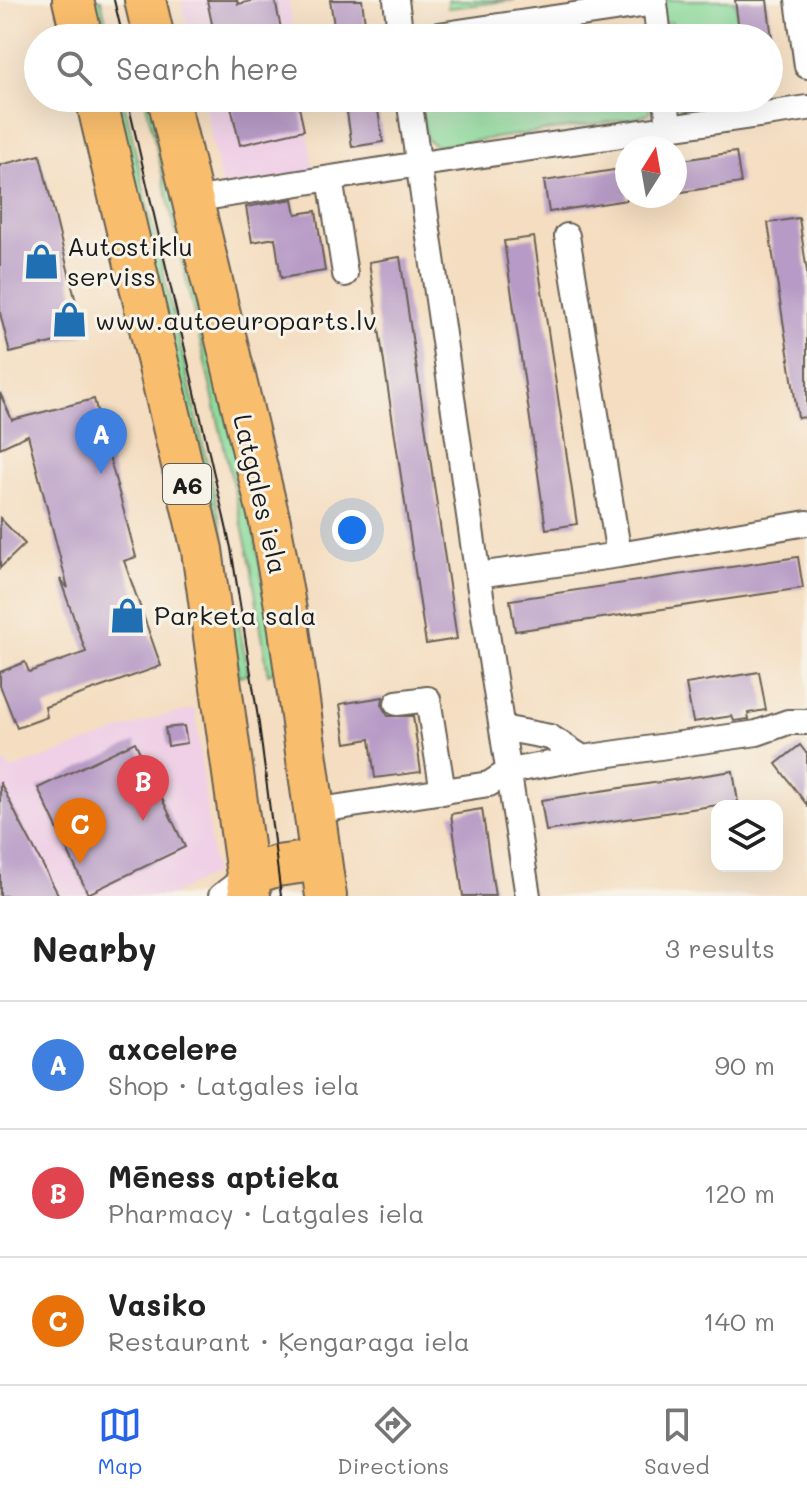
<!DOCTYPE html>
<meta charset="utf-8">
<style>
:root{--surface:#fff;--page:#f2f2f2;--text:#222;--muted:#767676;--line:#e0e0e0;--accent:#2563eb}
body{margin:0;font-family:Mali,sans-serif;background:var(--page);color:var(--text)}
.controls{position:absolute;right:24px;bottom:24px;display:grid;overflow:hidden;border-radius:16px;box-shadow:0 8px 32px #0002}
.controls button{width:72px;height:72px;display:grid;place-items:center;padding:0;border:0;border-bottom:2px solid var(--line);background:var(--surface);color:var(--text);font:40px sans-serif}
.compass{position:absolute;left:615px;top:136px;width:72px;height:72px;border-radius:50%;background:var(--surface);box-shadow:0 8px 32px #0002;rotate:11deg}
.you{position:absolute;left:352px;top:530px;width:28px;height:28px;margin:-20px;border:6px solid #fff;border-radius:50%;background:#1a73e8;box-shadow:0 0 0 12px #1a73e833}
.badge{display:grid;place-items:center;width:52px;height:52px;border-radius:50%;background:var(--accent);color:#fff;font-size:26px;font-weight:700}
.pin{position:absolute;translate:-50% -66px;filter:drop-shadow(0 2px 4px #0008)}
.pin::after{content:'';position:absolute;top:42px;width:28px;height:24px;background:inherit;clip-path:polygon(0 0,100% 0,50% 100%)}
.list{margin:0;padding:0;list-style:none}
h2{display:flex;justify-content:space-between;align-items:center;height:104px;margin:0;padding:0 32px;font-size:34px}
h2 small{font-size:26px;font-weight:400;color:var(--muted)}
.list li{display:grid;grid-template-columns:52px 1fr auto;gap:24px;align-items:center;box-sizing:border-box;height:128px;padding:0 32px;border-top:2px solid var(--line)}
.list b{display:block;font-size:30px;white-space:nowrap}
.list p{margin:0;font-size:26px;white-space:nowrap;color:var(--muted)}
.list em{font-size:26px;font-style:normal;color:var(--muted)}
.icon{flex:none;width:44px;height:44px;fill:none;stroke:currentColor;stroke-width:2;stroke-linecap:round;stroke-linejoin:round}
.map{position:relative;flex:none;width:807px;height:896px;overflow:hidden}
.search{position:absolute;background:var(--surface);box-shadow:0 8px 32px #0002;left:24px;right:24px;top:24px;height:88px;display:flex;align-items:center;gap:20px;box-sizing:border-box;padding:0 28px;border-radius:44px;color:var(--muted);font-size:30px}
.sheet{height:488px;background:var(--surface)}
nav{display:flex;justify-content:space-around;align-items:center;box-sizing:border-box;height:112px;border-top:2px solid var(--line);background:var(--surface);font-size:22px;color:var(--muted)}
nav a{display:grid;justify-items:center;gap:4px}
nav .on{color:var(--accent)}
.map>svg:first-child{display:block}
</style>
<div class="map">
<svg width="807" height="896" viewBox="0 0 807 896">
<rect width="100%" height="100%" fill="#f7f3e8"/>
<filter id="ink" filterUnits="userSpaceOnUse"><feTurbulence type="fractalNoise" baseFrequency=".0125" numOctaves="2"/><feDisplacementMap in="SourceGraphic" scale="16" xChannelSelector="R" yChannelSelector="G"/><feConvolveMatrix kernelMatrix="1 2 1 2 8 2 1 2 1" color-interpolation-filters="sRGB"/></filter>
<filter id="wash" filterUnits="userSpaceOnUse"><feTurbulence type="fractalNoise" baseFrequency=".006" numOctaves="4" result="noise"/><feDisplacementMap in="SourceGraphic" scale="32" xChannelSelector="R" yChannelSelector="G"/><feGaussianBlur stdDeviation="1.8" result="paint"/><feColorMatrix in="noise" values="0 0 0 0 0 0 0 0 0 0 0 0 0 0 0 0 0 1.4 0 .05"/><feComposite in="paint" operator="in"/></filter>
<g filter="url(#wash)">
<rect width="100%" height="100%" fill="#f4ddc0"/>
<path fill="#efd0e6" d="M181,0H289L294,38H189Z
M203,98H303L314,173L222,189Z
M195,709L214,874L169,896H0V766L7,762L10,770L158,717Z"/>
<path fill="#8bdc9c" stroke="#547c5c" stroke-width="2" d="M87,0H101L110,38H96Z
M448,0H515L448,8Z
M660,0H735L741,38H674L672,22L664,23Z
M111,98H123L220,519L248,674L239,676Z
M145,98H156L244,477L279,669L268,674L251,565Z
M452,98H652L649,113L637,118L437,146L426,139L420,103Z
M670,98H748L749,111L674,121Z"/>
<g id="blocks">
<path fill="#b79bc6" d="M207,0H237L238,4L256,0H275L283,38H215Z
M330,0H362L367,38H336Z
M735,0H767L772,38H740Z
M229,98H297L304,130L240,145Z
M345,98H376L383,142L352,147Z
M736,152L741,183L675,193V161Z
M40,155L84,335L10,353L0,313V165Z
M627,168V200L549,212L544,181Z
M293,199L296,214L316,211L325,271L281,278L275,238L252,242L246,207Z
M799,218L807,272V417L798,418L768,223Z
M534,237L577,524L546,529L504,241Z
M400,257L457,639L426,644L369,262Z
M0,393L12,420L94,399L136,557L124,561L161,666L45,707L47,717L17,728L0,685V672L25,662L29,672L86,652L60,579L68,588L28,435L0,448Z
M0,518L25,544L0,568Z
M798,557L803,588L515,631L510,600Z
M759,672L766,710L748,713L749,719L734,721L732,716L693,722L686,684Z
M383,697L382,706L388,716H413L421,772L375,778L370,739L346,743L340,704Z
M184,726L187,743L168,746L165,728Z
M135,742L185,847L88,894L38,788Z
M800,745L807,754V805L776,764Z
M733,771L738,802L546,831L541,800Z
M0,782L20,822L59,896H0Z
M482,809L495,896H463L451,814Z"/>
</g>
</g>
<g filter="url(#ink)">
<use href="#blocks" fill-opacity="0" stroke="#686055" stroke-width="2"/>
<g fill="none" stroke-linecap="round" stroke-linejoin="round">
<defs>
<path id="minor" d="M396,0L401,38
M798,0L807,66
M418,38L655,3L659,38
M409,98L475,557L528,896
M666,98L669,128
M330,178L345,274
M192,200L400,167L807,108
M619,555L807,523
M478,575L619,555L567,236
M397,703L428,699L443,792
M502,728L550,737L583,758
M314,811L489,784L509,771L583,758L757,733L788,722H807
M221,896L248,875"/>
<path id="trunk" d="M73,0L82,38
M145,0L154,38
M96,98L202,550L250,896
M168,98L270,522L288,622L326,896
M248,875L277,866L321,860"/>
</defs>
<use href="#minor" stroke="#686055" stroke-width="28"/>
<use href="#trunk" stroke="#686055" stroke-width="44"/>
<use href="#minor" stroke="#fff" stroke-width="24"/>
<use href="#trunk" stroke="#f9be6d" stroke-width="40"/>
<path stroke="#1c1c1c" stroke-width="2" d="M114,0L123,38
M127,98L231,548L259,724L281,896"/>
</g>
</g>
<defs>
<symbol id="shop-bare" viewBox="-9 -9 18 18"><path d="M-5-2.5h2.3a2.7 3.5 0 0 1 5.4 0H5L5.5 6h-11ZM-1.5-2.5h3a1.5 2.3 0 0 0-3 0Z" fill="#1f6fb2" stroke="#f7f3e8" stroke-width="2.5" paint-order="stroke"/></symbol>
</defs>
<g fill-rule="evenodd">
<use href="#shop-bare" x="16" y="236" width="51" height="51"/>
<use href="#shop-bare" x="44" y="294" width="51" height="51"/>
<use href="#shop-bare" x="102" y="590" width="51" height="51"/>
</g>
<g text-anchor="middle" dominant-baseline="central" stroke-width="6" stroke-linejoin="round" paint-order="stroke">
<rect fill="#f7f3e8" stroke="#5e5c59" stroke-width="2" x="163" y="464" width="48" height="40" rx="6"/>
<g font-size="24" font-weight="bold" fill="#1c1c1c">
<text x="187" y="484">A6</text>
</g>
<g font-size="26" fill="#1c1c1c" stroke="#f7f3e8" text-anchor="start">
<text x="67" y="246">Autostiklu<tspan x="67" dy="30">serviss</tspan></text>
<text x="95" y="320">www.autoeuroparts.lv</text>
<text x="154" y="615">Parketa sala</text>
</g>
<g font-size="26" fill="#1c1c1c" stroke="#f7f3e8">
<text transform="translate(261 494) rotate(77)">Latgales iela</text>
</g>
</g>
</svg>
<div class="controls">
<button><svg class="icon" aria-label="layers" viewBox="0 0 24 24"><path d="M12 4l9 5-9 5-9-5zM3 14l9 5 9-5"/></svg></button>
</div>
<svg class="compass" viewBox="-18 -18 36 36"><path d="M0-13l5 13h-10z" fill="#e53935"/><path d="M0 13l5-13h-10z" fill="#767676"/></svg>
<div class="you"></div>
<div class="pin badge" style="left:101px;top:474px;background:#3f7fe0">A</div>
<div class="pin badge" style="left:143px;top:821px;background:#e0444e">B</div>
<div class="pin badge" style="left:80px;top:864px;background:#e8710a">C</div>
<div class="search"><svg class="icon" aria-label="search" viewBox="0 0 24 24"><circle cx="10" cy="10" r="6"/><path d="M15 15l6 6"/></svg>Search here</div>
</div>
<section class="sheet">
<h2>Nearby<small>3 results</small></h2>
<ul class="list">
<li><span class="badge" style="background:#3f7fe0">A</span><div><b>axcelere</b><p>Shop · Latgales iela</p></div><em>90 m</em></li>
<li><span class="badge" style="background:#e0444e">B</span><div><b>Mēness aptieka</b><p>Pharmacy · Latgales iela</p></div><em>120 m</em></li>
<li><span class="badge" style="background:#e8710a">C</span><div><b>Vasiko</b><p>Restaurant · Ķengaraga iela</p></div><em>140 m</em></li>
</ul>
</section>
<nav>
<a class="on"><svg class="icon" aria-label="map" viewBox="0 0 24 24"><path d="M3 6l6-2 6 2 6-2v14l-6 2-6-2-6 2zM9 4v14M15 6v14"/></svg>Map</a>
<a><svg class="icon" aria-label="directions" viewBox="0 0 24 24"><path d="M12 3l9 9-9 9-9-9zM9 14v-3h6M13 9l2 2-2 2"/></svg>Directions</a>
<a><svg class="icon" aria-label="saved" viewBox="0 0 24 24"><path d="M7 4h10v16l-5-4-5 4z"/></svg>Saved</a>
</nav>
